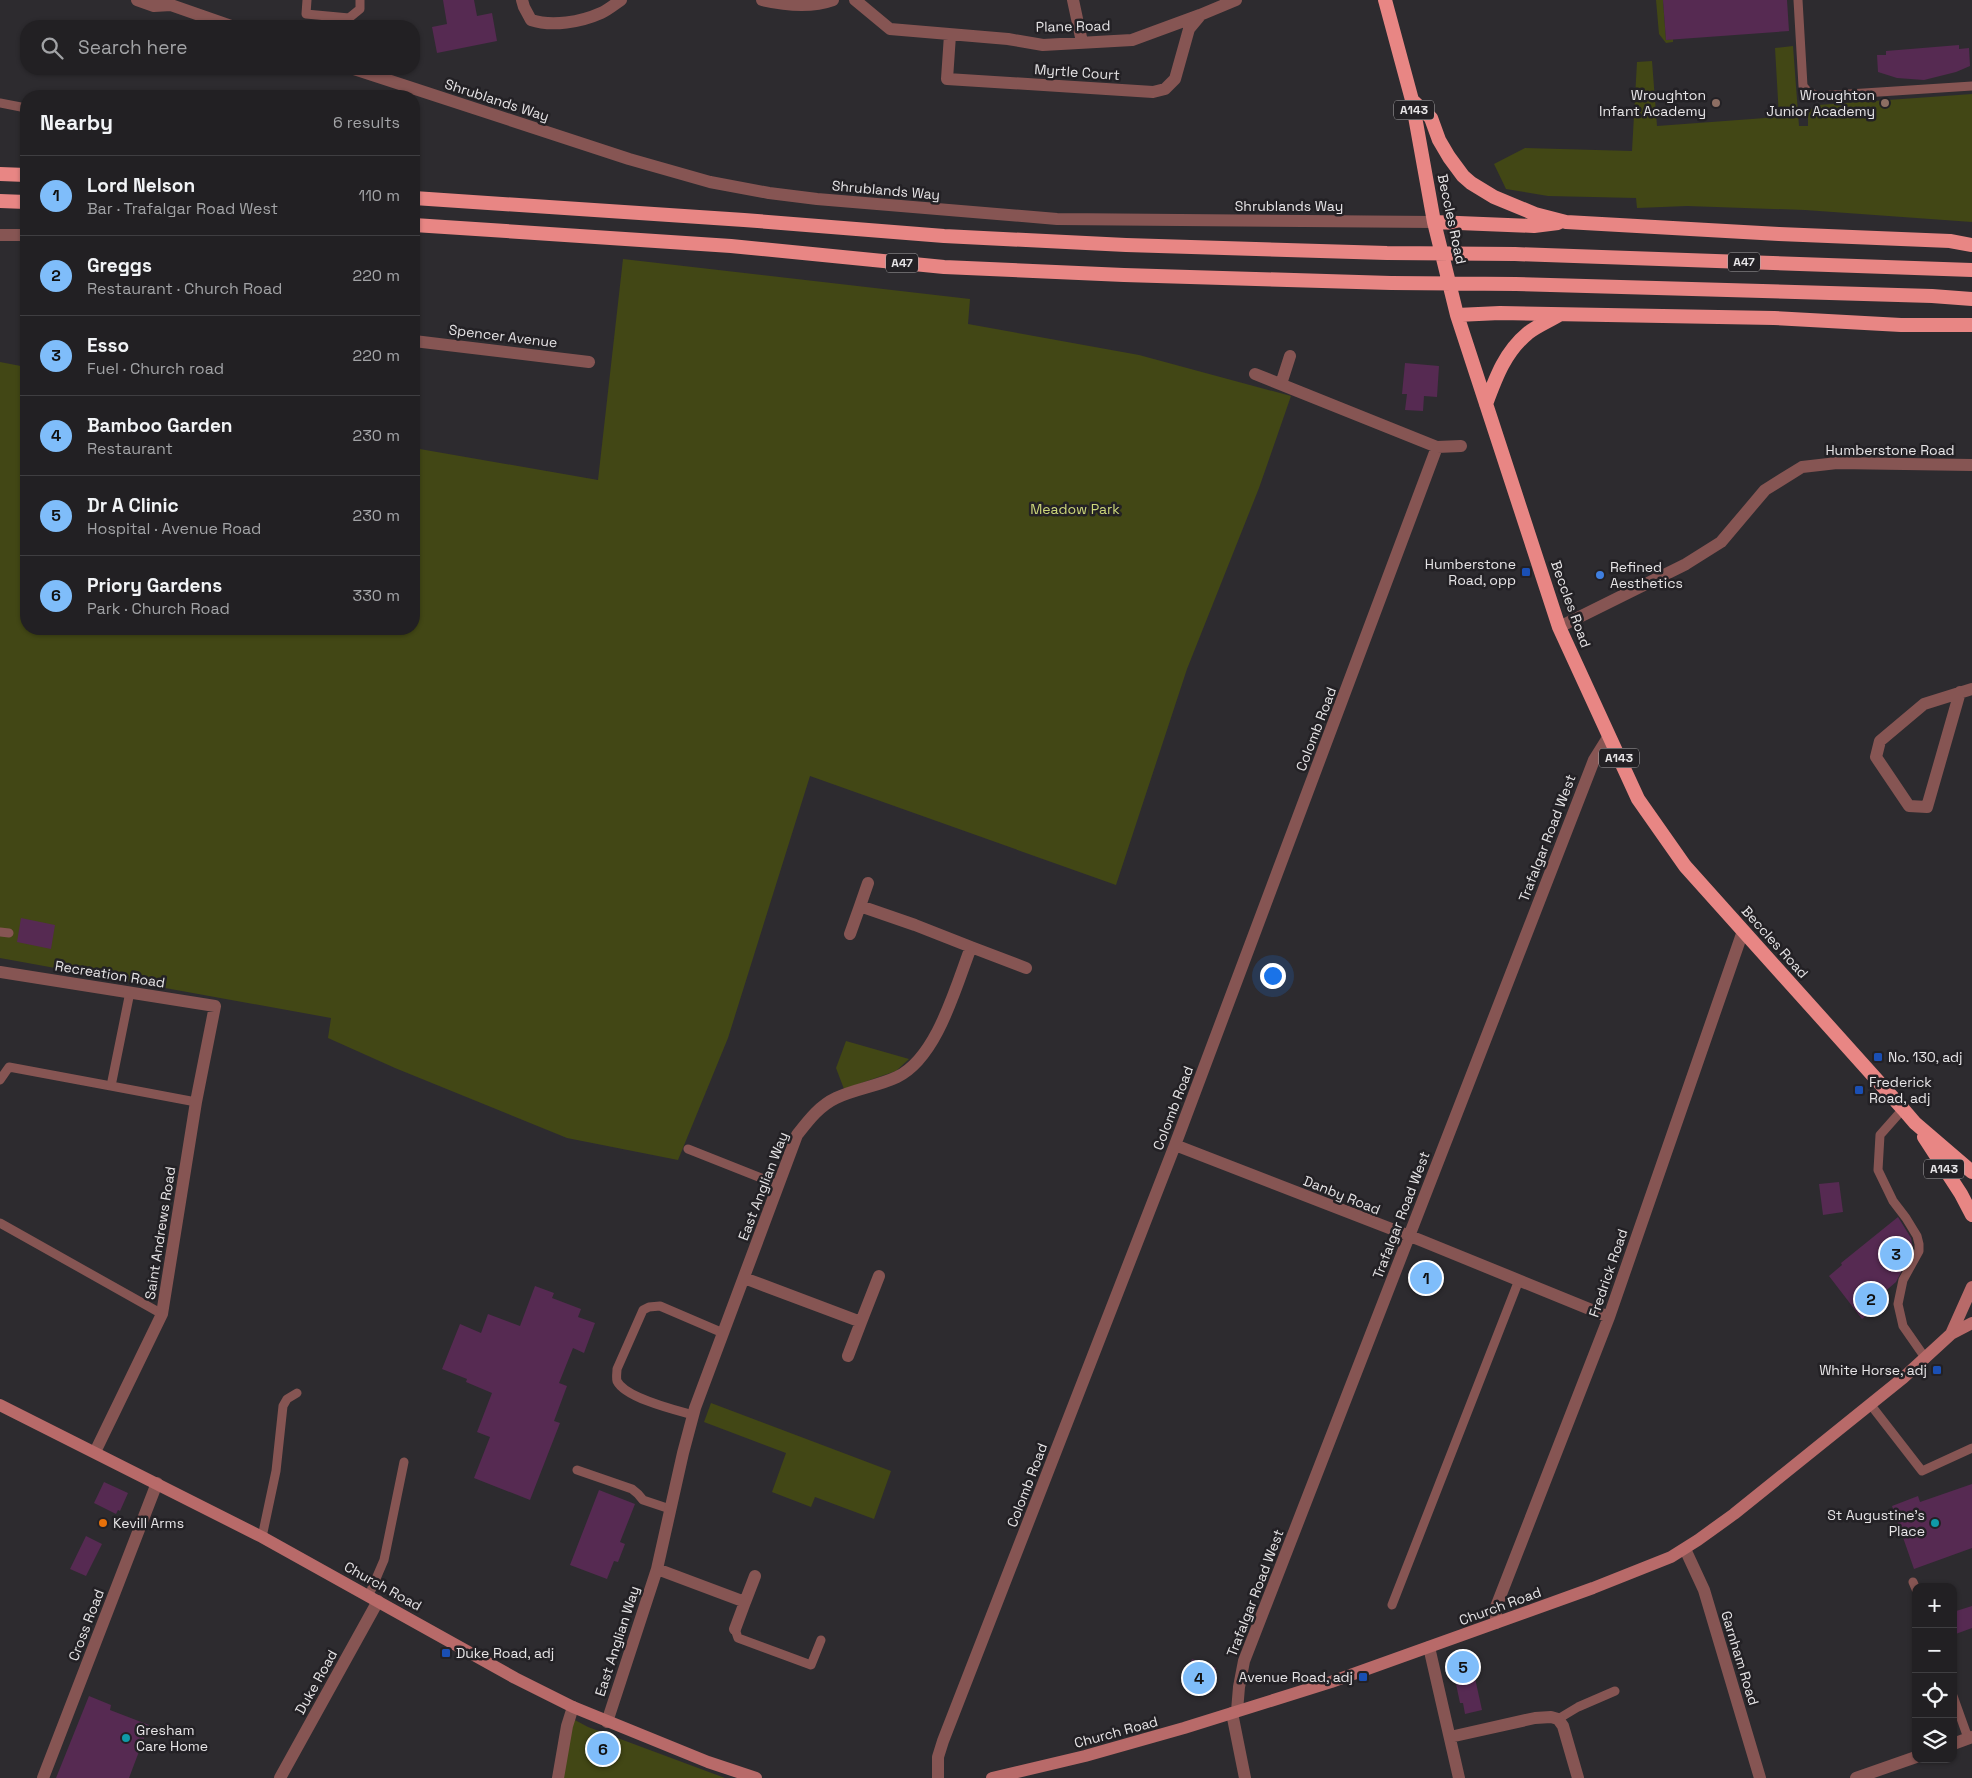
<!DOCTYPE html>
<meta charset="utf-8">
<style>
:root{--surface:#222023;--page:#2a282b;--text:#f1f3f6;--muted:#a2a3a6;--line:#3f3e41;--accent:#7fbdfa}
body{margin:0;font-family:"Space Grotesk",sans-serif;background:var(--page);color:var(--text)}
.controls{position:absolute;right:15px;bottom:15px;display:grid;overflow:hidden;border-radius:10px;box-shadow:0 1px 4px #0004}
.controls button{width:45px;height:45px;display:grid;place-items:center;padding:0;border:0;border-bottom:1px solid var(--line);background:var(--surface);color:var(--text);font:25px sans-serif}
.you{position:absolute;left:1272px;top:975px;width:18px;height:18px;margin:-12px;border:4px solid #fff;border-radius:50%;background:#1a73e8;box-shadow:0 0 0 8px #1a73e833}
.badge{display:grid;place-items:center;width:32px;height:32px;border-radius:50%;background:var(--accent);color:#111;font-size:16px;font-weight:700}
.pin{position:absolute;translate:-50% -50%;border:2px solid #fff;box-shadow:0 1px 5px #0006}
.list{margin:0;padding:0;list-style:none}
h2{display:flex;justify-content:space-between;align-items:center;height:65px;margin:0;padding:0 20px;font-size:21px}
h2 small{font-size:16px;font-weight:400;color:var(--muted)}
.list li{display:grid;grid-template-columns:32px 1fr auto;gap:15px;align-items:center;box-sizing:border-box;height:80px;padding:0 20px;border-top:1px solid var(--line)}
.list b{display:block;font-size:19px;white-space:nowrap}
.list p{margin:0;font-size:16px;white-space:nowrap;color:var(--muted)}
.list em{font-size:16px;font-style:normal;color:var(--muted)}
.icon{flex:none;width:28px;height:28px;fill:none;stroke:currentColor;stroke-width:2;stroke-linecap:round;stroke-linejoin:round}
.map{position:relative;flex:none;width:1972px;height:1778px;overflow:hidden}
.search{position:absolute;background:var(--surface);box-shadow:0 1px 4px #0004;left:20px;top:20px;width:400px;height:55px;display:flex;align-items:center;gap:12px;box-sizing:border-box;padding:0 18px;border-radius:20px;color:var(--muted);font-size:19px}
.panel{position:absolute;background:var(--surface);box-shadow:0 1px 4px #0004;left:20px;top:90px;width:400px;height:545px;border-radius:20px}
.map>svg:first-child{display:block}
</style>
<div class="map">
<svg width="1972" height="1778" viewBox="0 0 1972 1778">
<rect width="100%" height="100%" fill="#2d2b2f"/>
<path fill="#424715" d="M1656,0H1663L1666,40L1673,39V42L1666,43L1659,34Z
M1793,46L1799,126H1808C1808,115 1807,110 1818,105L1972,94V222L1805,210L1687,206L1637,208L1636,198L1548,196L1506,189L1494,164L1525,148L1632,151L1637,62L1652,61L1657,126L1779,117L1775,48Z
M623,259L970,299L968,324L1139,355L1291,396L1259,488L1187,669L1116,885L810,776L728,1038L678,1160L567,1138L395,1068L328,1038L331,1018L0,958V362L26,367V629H414V448L598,480Z
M846,1041L909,1059L896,1071L844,1089L836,1068Z
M711,1403L891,1471L874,1519L815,1497L811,1507L772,1492L786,1453L704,1422Z
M573,1719L588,1727L725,1778H553Z"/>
<path fill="#562a52" d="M443,0H474L477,16L492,13L497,41L437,53L432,27L447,24Z
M1663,0H1787L1789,31L1666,40Z
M1959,45V49L1969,48L1970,66L1956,72L1924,80L1897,78L1878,72L1877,55H1886V51Z
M1405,363L1439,366L1437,397L1424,396L1423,411L1405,410L1407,394H1402Z
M21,918L55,925L51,949L17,942Z
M1839,1182L1843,1212L1823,1215L1819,1184Z
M1898,1217L1911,1238L1913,1249L1896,1282L1882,1294L1887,1300L1862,1319L1829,1276L1842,1265L1841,1263Z
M535,1286L554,1293L552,1298L581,1309L578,1317L595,1323L584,1353L573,1348L559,1383L567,1386L554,1421L560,1423L530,1500L474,1478L490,1437L477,1432L492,1393L466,1382L467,1379L442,1369L460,1324L481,1333L488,1314L520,1326Z
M104,1482L128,1493L120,1511L118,1510L116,1514L94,1503Z
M1972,1484V1548L1914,1569L1892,1506L1918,1496L1920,1502Z
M599,1490L635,1504L620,1542L625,1544L618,1562L614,1561L607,1579L570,1565Z
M86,1536L102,1544L86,1576L70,1569Z
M1972,1606V1628L1953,1635V1612Z
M1469,1651L1482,1710L1465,1714L1463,1703H1460L1452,1665L1454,1655Z
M1192,1659L1216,1668L1206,1695L1182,1686Z
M89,1696L111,1705L110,1710L149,1725L129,1778H56Z"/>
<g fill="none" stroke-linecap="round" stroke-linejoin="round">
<path stroke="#865553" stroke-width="9" d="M307,0L306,14L349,18
M1798,0L1803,86L1808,92L1818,96L1972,86
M349,26V18L360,9V0
M0,103L26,108
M0,932L9,933
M0,1080L9,1067L111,1086L130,992
M111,1086L196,1102
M1903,1109L1880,1135L1878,1170L1893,1201L1906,1218L1917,1236L1919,1244V1251L1903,1280L1898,1304L1903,1326L1926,1359
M688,1149L779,1185
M0,1223L162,1314
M1870,1404L1922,1471L1972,1448
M693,1415C675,1410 625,1398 617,1381C616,1377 617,1373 617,1369L643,1310L649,1307L660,1306L723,1333
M577,1470L632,1489L638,1494L643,1500L670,1509
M262,1537L276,1471L283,1406L287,1399L297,1393
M1913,1582L1916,1589
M369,1595L384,1560L404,1462
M1392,1605L1519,1280
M735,1629L738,1638L811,1665L821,1640
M1953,1696L1968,1738
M1558,1719L1578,1707L1615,1691"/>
<path stroke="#865553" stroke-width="12" d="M522,0L524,7L531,20C552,27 581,22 601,13C608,10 615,4 621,0
M762,0C784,5 811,8 833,0
M855,0L890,29L1008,39L1043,45L1132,40L1200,15L1236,0
M1073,0L1082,42
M950,35L947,79L1153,92L1165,89L1175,79L1189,29L1199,17
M0,235H26
M414,341L589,362
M1255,374L1437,447L1461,446
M1281,384L1290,356
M1559,627L1686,564L1721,542L1765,490L1802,467L1837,463L1972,465
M1960,692L1927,807L1909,806L1876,757L1880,741L1924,704L1972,689
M860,906L868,883
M971,947L1026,968
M0,972L215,1006L196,1102L162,1314L95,1452
M1175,1145L1420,1240L1609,1317
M744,1278L861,1322L848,1356
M861,1322L879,1276
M1685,1549L1704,1590L1760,1778
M657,1569L745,1602L755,1576
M1496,1623V1607L1609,1317L1743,931
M735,1629L745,1602
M1429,1647L1459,1778
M1237,1711L1239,1687L1244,1661L1594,760L1609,736
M1232,1713L1245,1778
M607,1722L657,1569L683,1453L695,1408L797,1135C808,1121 819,1106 836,1098C855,1089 878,1086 897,1077C937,1058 956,986 971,947L915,925L860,906L850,934
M1450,1737L1535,1718L1551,1717L1558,1719L1563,1726L1578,1778
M1953,1744L1972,1737
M43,1778L157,1483
M280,1778L378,1601
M558,1778L567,1726L573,1707
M938,1778V1757L943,1741L1175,1145L1437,447
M1856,1778L1916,1757"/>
<path stroke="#865553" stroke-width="12" d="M137,0L154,6L171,5L231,26
M354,69L629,159L710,182L769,193L817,199L1057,219L1434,222"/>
<path stroke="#b86a69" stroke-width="12" d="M1951,1334L1972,1287
M0,1405L262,1537L515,1678L573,1707L708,1762L756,1778
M992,1778L1085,1756L1184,1728L1331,1682L1593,1588L1671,1557L1698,1540L1734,1514L1903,1378L1951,1334L1972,1323"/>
<path stroke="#e88684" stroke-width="14" d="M1385,0L1412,100L1434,222L1457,315L1559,627L1638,799L1685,866L1903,1109L1915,1123L1972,1172
M1412,100L1431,118L1439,140L1449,157L1463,176L1471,183L1494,197L1535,214L1566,222L1779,234L1950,241L1972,245
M0,174L26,175
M414,198L744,220L944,236L1126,245L1387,253L1515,254L1972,270
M0,201L26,202
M1434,222L1534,226L1558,223
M414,225L731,246L944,267L1124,275L1391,283L1516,284L1932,296L1972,299
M1457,315L1500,313L1774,318L1901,325H1972
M1486,404C1496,377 1505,352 1528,333C1537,326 1549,321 1559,315
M1924,1137L1961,1194L1972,1215"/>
</g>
<g fill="#8d6e63" stroke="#232125" stroke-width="2">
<circle cx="1716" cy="103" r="5"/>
<circle cx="1885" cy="103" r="5"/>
</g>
<g fill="#1a4fb4" stroke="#232125" stroke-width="2">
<rect x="1521" y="567" width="10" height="10" rx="2.5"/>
<rect x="1873" y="1052" width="10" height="10" rx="2.5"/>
<rect x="1854" y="1085" width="10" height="10" rx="2.5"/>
<rect x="1932" y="1365" width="10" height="10" rx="2.5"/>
<rect x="441" y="1648" width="10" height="10" rx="2.5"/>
<rect x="1358" y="1672" width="10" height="10" rx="2.5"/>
</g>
<circle fill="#3f7fe0" stroke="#232125" stroke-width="2" cx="1600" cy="575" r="5"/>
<circle fill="#e8710a" stroke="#232125" stroke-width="2" cx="103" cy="1523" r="5"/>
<g fill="#0f9aa8" stroke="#232125" stroke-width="2">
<circle cx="1935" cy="1523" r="5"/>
<circle cx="126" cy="1738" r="5"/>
</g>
<g text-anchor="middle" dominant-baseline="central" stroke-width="5" stroke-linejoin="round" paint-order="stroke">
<g fill="#232125" stroke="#acaaac" stroke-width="1">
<rect x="1394" y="100.5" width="40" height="19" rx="4"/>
<rect x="1728" y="252.5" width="32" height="19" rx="4"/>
<rect x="886" y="253.5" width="32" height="19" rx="4"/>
<rect x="1599" y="748.5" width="40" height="19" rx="4"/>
<rect x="1924" y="1159.5" width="40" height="19" rx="4"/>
</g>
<g font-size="12" font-weight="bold" fill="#e6e4e6">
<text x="1414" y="110">A143</text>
<text x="1744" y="262">A47</text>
<text x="902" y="263">A47</text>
<text x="1619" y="758">A143</text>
<text x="1944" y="1169">A143</text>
</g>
<g font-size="14" fill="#e6e4e6" stroke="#232125">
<text transform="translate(1073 26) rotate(-1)">Plane Road</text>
<text transform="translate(1077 72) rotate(4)">Myrtle Court</text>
<text transform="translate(497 100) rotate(18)">Shrublands Way</text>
<text transform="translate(886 190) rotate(5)">Shrublands Way</text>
<text x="1289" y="206">Shrublands Way</text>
<text transform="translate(1452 219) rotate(78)">Beccles Road</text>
<text transform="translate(503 336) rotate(7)">Spencer Avenue</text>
<text x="1890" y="450">Humberstone Road</text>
<text transform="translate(1571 604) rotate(70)">Beccles Road</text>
<text transform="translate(1316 729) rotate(-69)">Colomb Road</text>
<text transform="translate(1547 838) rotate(-69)">Trafalgar Road West</text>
<text transform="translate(1775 942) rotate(48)">Beccles Road</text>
<text transform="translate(110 974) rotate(9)">Recreation Road</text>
<text transform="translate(1173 1108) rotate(-69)">Colomb Road</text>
<text transform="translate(763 1186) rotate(-69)">East Anglian Way</text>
<text transform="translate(1342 1195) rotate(22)">Danby Road</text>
<text transform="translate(1401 1215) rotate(-69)">Trafalgar Road West</text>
<text transform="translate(160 1233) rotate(-81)">Saint Andrews Road</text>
<text transform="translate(1608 1273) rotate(-71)">Fredrick Road</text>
<text transform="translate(1027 1485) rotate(-69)">Colomb Road</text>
<text transform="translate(383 1586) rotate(29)">Church Road</text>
<text transform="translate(1255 1593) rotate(-69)">Trafalgar Road West</text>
<text transform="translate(1500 1606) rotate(-20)">Church Road</text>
<text transform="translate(86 1625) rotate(-69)">Cross Road</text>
<text transform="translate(617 1641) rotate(-72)">East Anglian Way</text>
<text transform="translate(1740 1658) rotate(73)">Garnham Road</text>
<text transform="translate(316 1682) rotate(-61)">Duke Road</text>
<text transform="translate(1116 1732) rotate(-15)">Church Road</text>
</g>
<g font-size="14" fill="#e6e4e6" stroke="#232125" text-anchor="end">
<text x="1706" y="95">Wroughton<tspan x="1706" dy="16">Infant Academy</tspan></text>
<text x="1875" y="95">Wroughton<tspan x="1875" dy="16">Junior Academy</tspan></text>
<text x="1516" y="564">Humberstone<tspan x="1516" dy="16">Road, opp</tspan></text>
<text x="1610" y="567" text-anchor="start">Refined<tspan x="1610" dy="16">Aesthetics</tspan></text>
<text x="1888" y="1057" text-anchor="start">No. 130, adj</text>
<text x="1869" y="1082" text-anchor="start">Frederick<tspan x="1869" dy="16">Road, adj</tspan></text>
<text x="1927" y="1370">White Horse, adj</text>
<text x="1925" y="1515">St Augustine's<tspan x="1925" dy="16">Place</tspan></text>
<text x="113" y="1523" text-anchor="start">Kevill Arms</text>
<text x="456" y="1653" text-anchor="start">Duke Road, adj</text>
<text x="1353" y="1677">Avenue Road, adj</text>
<text x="136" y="1730" text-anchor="start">Gresham<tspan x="136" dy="16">Care Home</tspan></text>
</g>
<g font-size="14" fill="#cdd77b" stroke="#232125">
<text x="1075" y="509">Meadow Park</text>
</g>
</g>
</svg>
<div class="controls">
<button>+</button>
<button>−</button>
<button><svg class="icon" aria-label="locate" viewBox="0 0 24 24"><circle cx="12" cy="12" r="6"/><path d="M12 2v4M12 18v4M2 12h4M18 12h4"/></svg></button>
<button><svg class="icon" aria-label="layers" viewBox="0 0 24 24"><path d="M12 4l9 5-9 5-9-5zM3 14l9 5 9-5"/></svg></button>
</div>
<div class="you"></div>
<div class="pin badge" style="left:1426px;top:1278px">1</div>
<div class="pin badge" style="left:1871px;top:1299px">2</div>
<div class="pin badge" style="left:1896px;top:1254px">3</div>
<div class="pin badge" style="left:1199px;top:1678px">4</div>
<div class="pin badge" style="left:1463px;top:1667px">5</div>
<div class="pin badge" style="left:603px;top:1749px">6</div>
<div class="search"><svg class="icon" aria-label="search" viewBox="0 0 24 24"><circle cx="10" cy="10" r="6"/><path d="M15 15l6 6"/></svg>Search here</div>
<section class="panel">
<h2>Nearby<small>6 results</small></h2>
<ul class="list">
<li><span class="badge">1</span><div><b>Lord Nelson</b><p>Bar · Trafalgar Road West</p></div><em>110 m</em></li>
<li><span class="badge">2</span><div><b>Greggs</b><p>Restaurant · Church Road</p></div><em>220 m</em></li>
<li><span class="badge">3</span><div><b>Esso</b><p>Fuel · Church road</p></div><em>220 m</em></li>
<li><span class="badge">4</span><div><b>Bamboo Garden</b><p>Restaurant</p></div><em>230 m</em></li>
<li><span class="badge">5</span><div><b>Dr A Clinic</b><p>Hospital · Avenue Road</p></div><em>230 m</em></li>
<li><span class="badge">6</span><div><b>Priory Gardens</b><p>Park · Church Road</p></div><em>330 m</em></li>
</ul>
</section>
</div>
